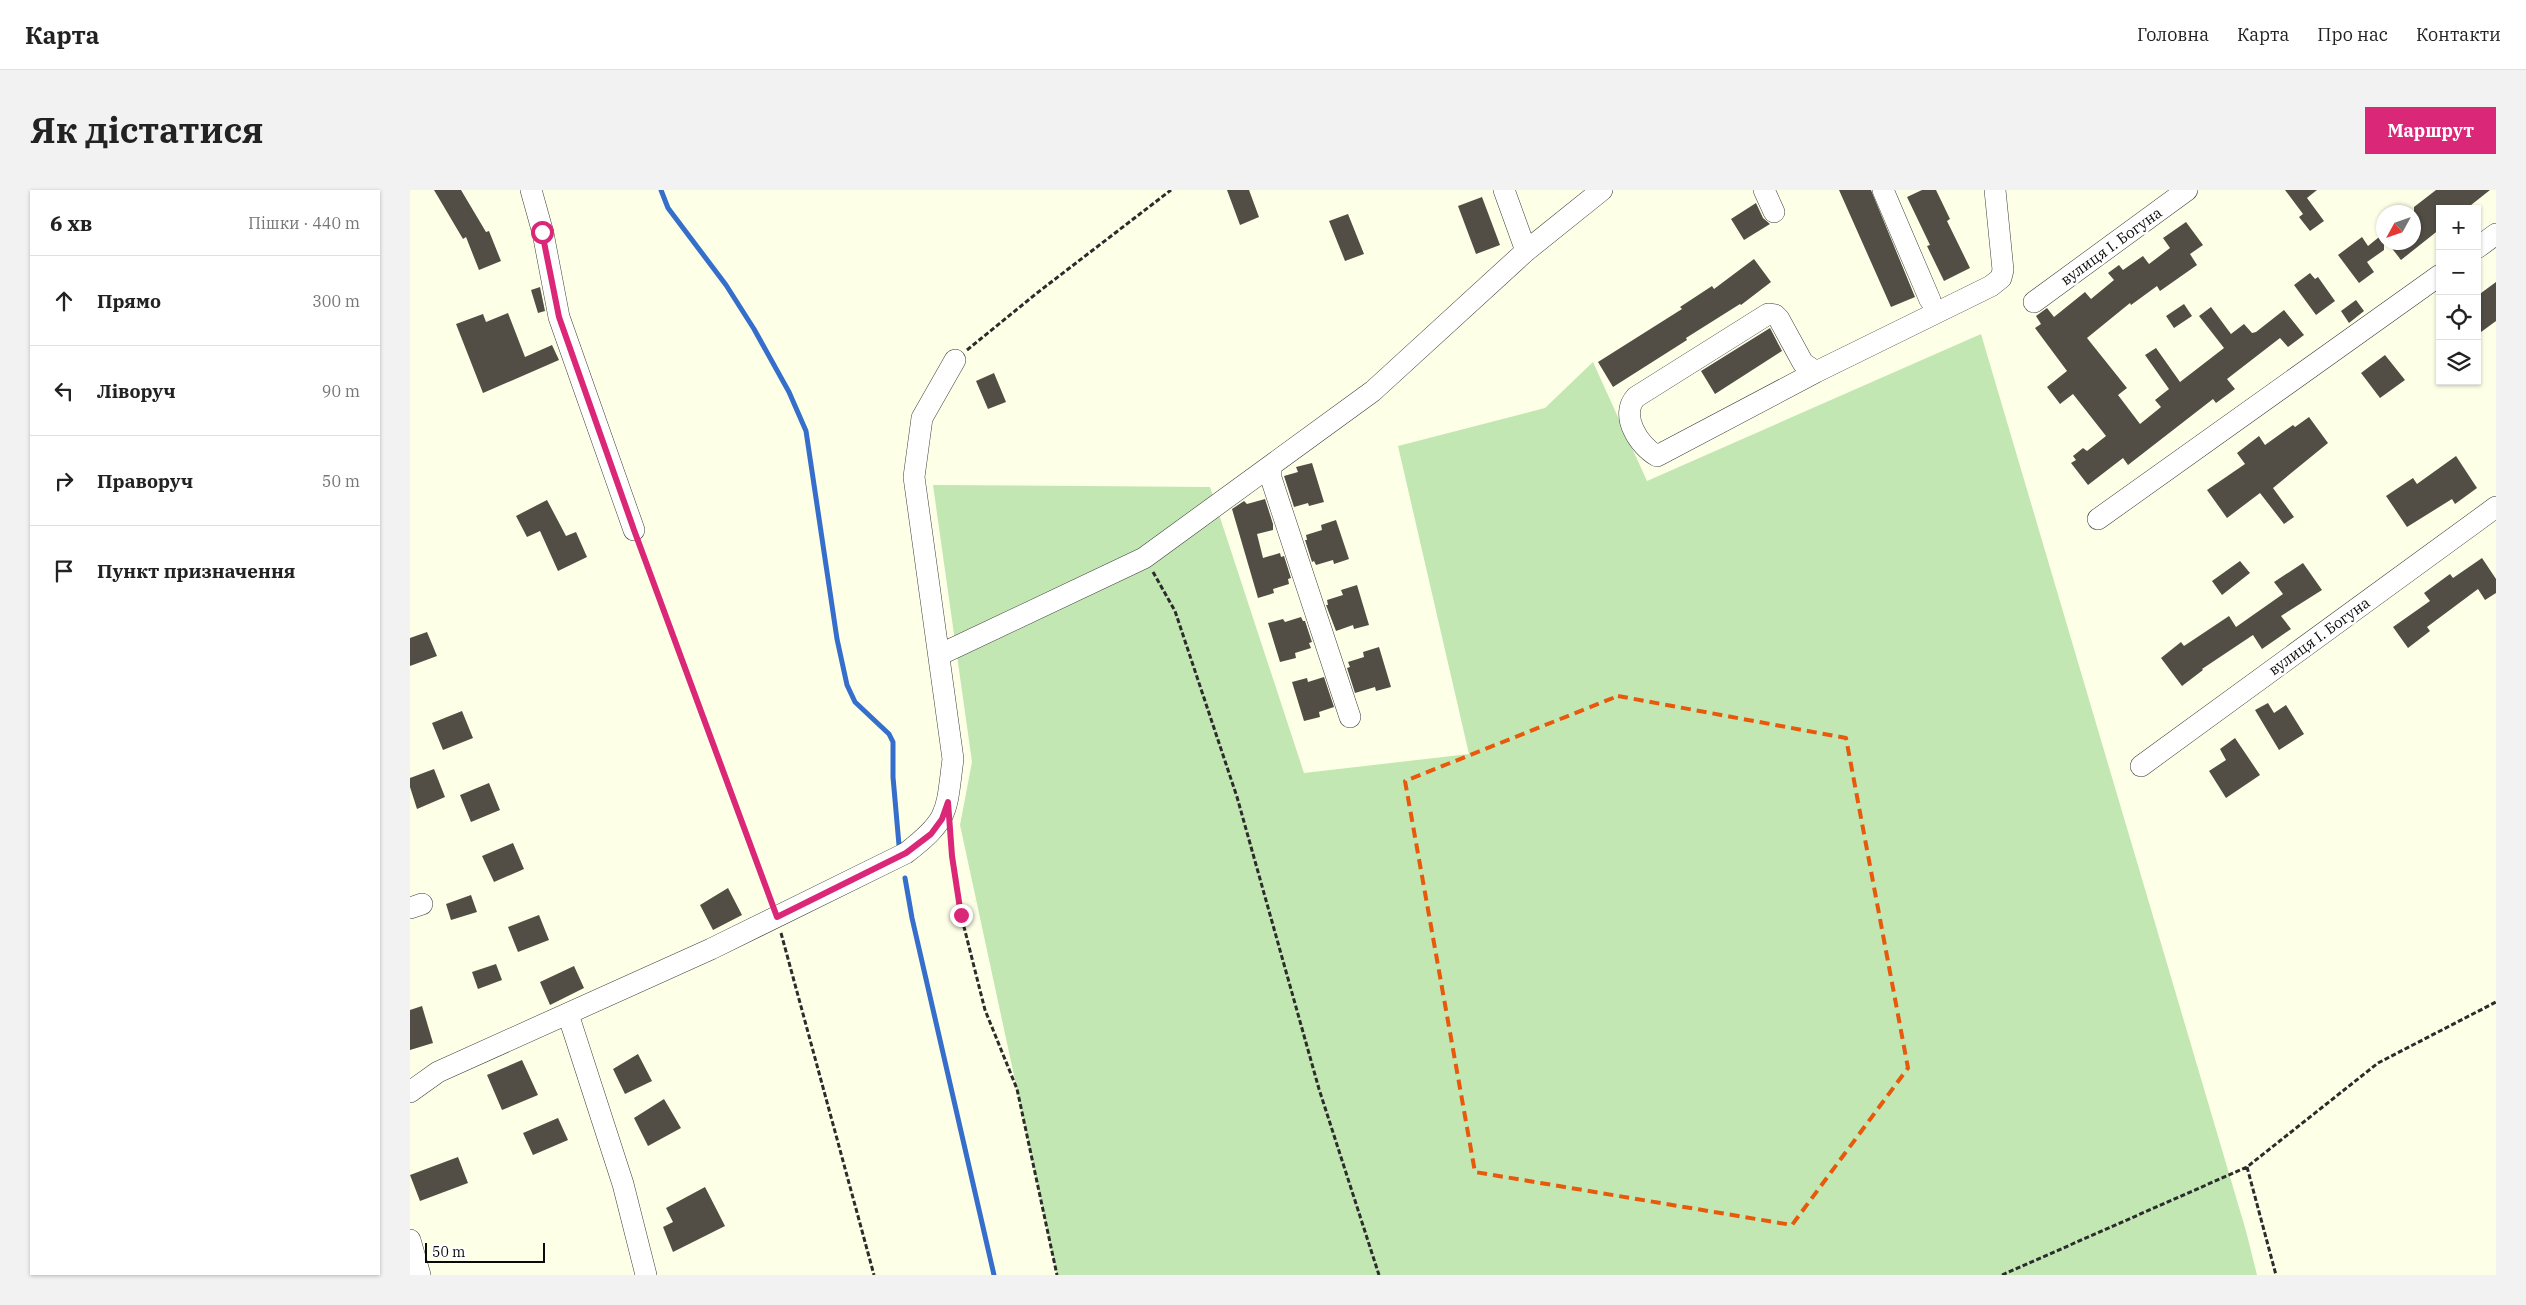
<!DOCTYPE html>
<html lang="uk">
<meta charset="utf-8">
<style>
:root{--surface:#fff;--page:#f2f2f2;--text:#222;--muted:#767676;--line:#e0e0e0;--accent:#db2777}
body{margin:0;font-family:"IBM Plex Serif",serif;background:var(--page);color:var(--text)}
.controls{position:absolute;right:15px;top:15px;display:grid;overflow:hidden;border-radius:0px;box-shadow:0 1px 4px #0004}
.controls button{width:45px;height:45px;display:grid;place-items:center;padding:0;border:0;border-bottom:1px solid var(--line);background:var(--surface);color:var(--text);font:25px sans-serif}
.compass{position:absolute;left:1966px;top:15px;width:45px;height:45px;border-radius:50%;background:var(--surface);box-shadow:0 1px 4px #0004;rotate:230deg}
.scale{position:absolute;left:15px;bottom:12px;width:120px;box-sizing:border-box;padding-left:5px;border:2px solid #0a0a0a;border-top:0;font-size:14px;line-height:18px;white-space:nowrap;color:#0a0a0a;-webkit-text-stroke:4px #fff;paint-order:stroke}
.stop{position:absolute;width:15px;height:15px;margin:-11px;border:4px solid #db2777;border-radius:50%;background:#fff}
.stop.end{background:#db2777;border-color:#fff;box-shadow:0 1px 5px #0008}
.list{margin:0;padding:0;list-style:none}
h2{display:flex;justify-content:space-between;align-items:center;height:65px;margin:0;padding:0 20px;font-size:21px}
h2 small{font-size:16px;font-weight:400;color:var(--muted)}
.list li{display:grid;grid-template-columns:32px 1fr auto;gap:15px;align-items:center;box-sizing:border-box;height:90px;padding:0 20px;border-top:1px solid var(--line)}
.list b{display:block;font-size:19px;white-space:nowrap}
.list em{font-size:16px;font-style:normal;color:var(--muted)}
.icon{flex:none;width:28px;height:28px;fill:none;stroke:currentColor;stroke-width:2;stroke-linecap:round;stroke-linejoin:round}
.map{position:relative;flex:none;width:2086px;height:1085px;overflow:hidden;border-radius:0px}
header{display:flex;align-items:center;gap:30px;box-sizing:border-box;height:70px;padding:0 25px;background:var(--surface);border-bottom:1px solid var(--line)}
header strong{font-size:24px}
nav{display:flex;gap:28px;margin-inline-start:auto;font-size:18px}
.intro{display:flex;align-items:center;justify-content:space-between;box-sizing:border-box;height:120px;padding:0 30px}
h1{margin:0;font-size:35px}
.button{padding:12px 22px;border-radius:0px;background:var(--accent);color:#fff;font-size:18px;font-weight:700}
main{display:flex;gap:30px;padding:0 30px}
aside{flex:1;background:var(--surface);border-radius:0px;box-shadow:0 1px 4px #0004}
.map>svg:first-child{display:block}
</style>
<header>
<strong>Карта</strong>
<nav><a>Головна</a><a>Карта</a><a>Про нас</a><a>Контакти</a></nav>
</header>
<div class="intro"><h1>Як дістатися</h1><a class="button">Маршрут</a></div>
<main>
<aside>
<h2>6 хв<small>Пішки · 440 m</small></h2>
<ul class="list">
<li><svg class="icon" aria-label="ahead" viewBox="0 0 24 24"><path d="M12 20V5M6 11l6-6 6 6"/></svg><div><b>Прямо</b></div><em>300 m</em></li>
<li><svg class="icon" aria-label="left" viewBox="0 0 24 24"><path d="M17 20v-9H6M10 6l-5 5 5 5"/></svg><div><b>Ліворуч</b></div><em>90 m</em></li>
<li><svg class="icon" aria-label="right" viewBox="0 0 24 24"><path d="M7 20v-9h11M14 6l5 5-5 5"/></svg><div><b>Праворуч</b></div><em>50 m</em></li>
<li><svg class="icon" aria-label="arrive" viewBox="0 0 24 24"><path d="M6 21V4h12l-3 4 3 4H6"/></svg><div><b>Пункт призначення</b></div></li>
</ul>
</aside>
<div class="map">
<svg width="2086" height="1085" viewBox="0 0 2086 1085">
<rect width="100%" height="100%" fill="#feffe7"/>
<path fill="#c2e7b2" d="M1571,144L1836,1041L1847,1085H647L550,635L562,572L523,295L800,297L894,583L1059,564L988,256L1135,218L1183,172L1237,291Z"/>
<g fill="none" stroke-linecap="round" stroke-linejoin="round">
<path stroke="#356fcb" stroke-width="5" d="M251,0L258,18L316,95L344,139L379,202L396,241L427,449L437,495L445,512L479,544L483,552V587L489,655
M495,688L502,728L584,1085"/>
</g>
<path fill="#524e46" d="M24,0H51L76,42L79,41L91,71L69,80L56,47L53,49Z
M817,0H839L849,27L830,35Z
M1429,0H1461L1505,107L1481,117Z
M1512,0H1526L1540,29L1537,31L1560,78L1534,91L1517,56L1520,55L1497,7Z
M1875,0H1907L1897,8L1914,31L1900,41L1889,27L1893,24Z
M2026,0H2080L2056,19H2030V39L1991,70L1977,52H2004V17Z
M1072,7L1090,55L1066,64L1048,16Z
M1346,13L1353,28L1360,34L1334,50L1321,29Z
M938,24L954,64L935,71L919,31Z
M1776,32L1793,55L1780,64L1787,75L1750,101L1747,96L1721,115L1720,113L1677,148L1717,198L1708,205L1730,234L1751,217L1745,210L1759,199L1735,165L1746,158L1770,192L1814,158L1789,126L1801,117L1821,144L1834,134L1842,143L1846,142L1874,120L1894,145L1878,157L1870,148L1817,189L1825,199L1806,213L1803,209L1718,275L1713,268L1678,295L1661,273L1666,270L1663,266L1673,258L1677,261L1696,246L1663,204L1650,214L1637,197L1657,181L1625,138L1631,134L1626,126L1637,118L1644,127L1675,102L1681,109L1704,90L1698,83L1709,75L1713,80L1733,66L1739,74L1760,58L1753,48Z
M1974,43V60L1957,72L1964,82L1949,93L1928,65L1952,47L1958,56Z
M1344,69L1361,92L1331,115L1330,114L1276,148L1277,150L1203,197L1188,172L1272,119L1270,117L1302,96L1304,99Z
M1900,83L1905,89L1908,87L1925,111L1906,125L1884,95Z
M2086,92V131L2067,145V106Z
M130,97L135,121L128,123L121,100Z
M1946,110L1954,121L1939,133L1931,121Z
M1774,114L1782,126L1764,138L1756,126Z
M98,123L115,167L142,155L149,170L73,203L46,134L73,124L76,132Z
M1360,138L1372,161L1305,204L1291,181Z
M1975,165L1995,190L1970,208L1951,183Z
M584,183L596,212L578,219L566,191Z
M1899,227L1918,253L1863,298L1884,327L1874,334L1850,303L1817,328L1797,300L1835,274L1827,263L1849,246L1855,255L1883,235L1885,237Z
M2046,266L2067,298L2045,314L2042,309L1997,337L1976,306L2003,288L2007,294Z
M902,273L914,312L899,316L898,313L884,317L874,286L888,282L886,277Z
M855,309L863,334V340L847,344L853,368L870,363L871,367L874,366L881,388L878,389L879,394L863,399L864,403L848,408L822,319L834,311L837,314Z
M137,310L156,346L166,342L177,367L148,381L130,341L117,347L106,326Z
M926,330L939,369L924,374L923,370L906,375L904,371L902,372L895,350H897L896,345L912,340L911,335Z
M2072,368L2086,389V403L2075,410L2068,399L2017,437L2020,441L1998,458L1983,437L2020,411L2014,403L2040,384L2043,388Z
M1830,371L1840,383L1812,405L1802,391Z
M1893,373L1912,400L1871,426L1881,439L1852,459L1843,445L1792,479L1793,480L1772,496L1751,468L1771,452L1774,456L1819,426L1826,437L1873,404L1864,392Z
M947,395L959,435L944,439L943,435L926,441L916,415H918L917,410L933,405L931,400Z
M891,427L893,431H895L902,452L899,453L901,458L885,463L886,468L870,472L858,433L873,429L875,432Z
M17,442L27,466L0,476V448Z
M969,457L981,497L966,501L965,497L945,503L937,478L940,477L938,472L954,467L953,462Z
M914,487L924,517L909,522L910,527L894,531L882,492L897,488L898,492Z
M1858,513L1864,523L1876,515L1894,544L1869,560L1845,520Z
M52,521L63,548L33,560L22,533Z
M1825,548L1850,585L1816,608L1799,581L1816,570L1810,559Z
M24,579L35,607L7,619L0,597V588Z
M79,593L90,620L61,632L50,605Z
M103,653L114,679L84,692L72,666Z
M318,698L332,725L303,740L290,715Z
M61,705L67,722L41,730L36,714Z
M129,725L139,750L108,762L98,737Z
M86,774L92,790L68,799L62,782Z
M164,776L174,798L140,815L130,792Z
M12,816L23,853L0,860V820Z
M228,864L242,891L215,904L203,879Z
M112,870L128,905L92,920L77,885Z
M254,909L271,938L238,956L224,928Z
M148,928L158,950L123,965L113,943Z
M48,967L58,993L10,1011L0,985Z
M295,997L315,1036L263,1062L253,1037L263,1032L256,1018Z"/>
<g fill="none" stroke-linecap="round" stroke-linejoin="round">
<defs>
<path id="minor" d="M121,0L133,43L149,127L224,340
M1094,0L1116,61
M1354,0L1364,22
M1473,0L1520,110
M2067,58L2086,44
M1624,112L1777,0
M1406,182L1247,266C1229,256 1209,225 1226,207L1358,124L1365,125L1369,129L1393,173L1406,182L1581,96L1591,88L1593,80L1585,0
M861,276V288L940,527
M1688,329L2030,85
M529,465L734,368L963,201L1116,61L1192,0
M1731,576L2086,317
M0,718L12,714
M158,824L213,994L236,1085
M0,902L28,882L301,759L496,663C540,629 536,622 543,569L504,287L512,228L545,170
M0,1050L10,1085"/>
</defs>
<use href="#minor" stroke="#3d3d3d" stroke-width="22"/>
<path stroke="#2c2c2c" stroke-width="3" stroke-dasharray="5 2.5" stroke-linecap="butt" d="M557,160L627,103L761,0
M230,355L361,711
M743,382L765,421L827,607L909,899L969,1085
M540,647L551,725L575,820L607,899L647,1085
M371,743L464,1085
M1837,977L1866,1085
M1592,1085L1837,977L1968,873L2086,812"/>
<use href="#minor" stroke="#fff" stroke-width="21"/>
</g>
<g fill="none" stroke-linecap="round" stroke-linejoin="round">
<path stroke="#db2777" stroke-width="6" d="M132,42L149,127L224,340L367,727L496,663L521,644L532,629L538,612L542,666L551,725"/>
</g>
<path fill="none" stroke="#e8590c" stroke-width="4" stroke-dasharray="10 6" stroke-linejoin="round" d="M1208,506L1436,548L1498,878L1382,1035L1065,982L995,591Z"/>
<g text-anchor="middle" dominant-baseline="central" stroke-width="5" stroke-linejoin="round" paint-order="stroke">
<g font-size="15" fill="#0a0a0a" stroke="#fff">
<text transform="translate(1701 56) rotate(-36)">вулиця І. Богуна</text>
<text transform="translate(1909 446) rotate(-36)">вулиця І. Богуна</text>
</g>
</g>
</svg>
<div class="controls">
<button>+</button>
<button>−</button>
<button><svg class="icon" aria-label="locate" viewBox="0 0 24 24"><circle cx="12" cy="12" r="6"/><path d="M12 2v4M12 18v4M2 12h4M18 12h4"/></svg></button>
<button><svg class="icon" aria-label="layers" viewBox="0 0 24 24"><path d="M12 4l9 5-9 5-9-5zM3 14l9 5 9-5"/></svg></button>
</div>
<svg class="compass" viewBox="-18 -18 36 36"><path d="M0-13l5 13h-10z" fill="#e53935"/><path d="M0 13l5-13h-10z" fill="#767676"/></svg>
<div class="scale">50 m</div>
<div class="stop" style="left:132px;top:42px"></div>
<div class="stop end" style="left:551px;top:725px"></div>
</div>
</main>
